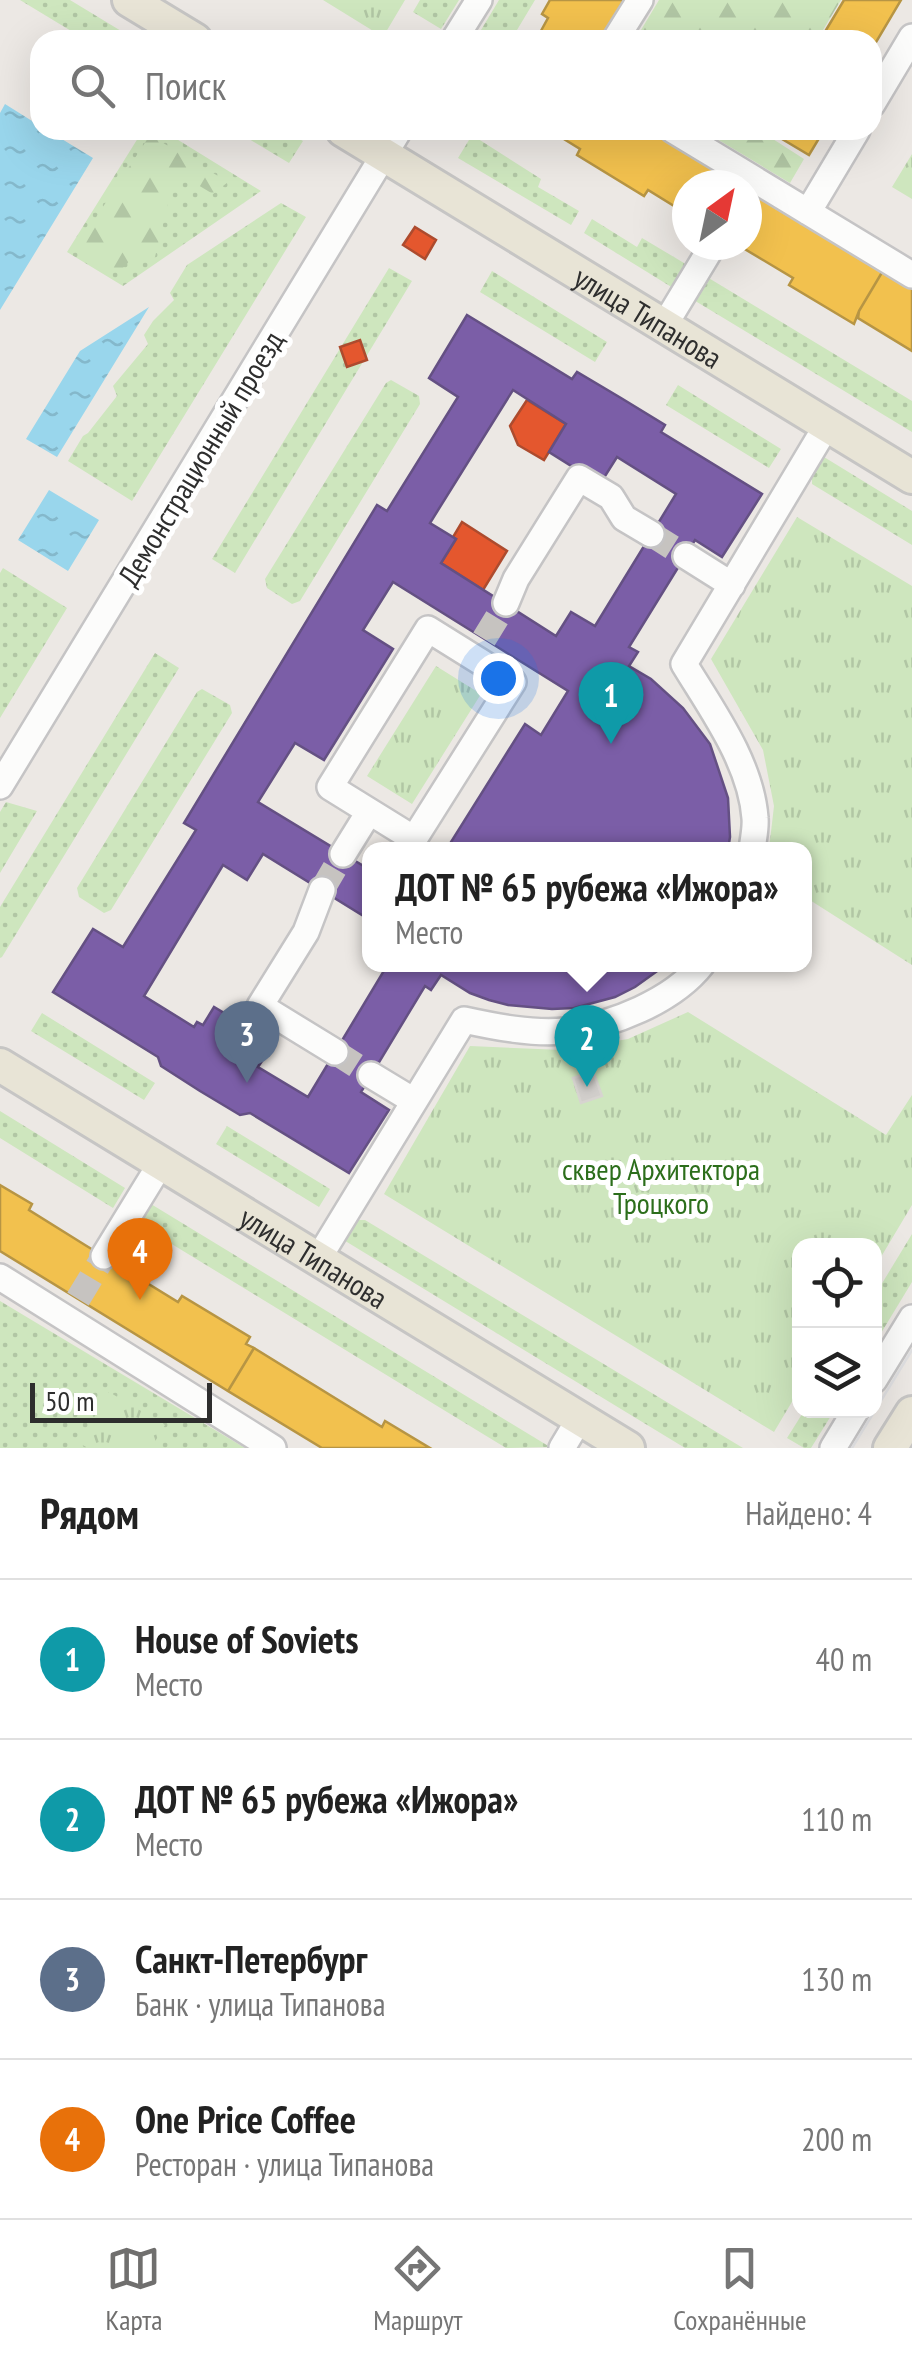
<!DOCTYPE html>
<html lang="ru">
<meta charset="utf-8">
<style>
:root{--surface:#fff;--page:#f6f6f6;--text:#222;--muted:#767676;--line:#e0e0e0;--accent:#706f6e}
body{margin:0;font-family:"PT Sans Narrow",sans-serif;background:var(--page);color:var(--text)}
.controls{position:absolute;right:30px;bottom:30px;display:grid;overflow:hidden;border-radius:20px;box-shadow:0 10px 40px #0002}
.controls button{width:90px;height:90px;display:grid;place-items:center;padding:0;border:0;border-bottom:2px solid var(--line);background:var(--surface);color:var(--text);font:50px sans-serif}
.compass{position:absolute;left:672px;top:170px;width:90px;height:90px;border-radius:50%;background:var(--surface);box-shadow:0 10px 40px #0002;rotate:33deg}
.scale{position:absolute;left:30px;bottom:25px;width:182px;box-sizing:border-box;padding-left:10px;border:5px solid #2e2e2e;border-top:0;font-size:28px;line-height:35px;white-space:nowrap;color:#2e2e2e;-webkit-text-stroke:8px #fff;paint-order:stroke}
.you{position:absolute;left:498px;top:678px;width:35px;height:35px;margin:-25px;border:8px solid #fff;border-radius:50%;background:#1a73e8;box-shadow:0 0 0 15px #1a73e833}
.badge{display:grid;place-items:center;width:65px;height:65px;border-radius:50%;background:var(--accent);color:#fff;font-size:32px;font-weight:700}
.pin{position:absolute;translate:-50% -82px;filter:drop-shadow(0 2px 5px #0008)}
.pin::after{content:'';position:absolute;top:52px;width:35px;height:30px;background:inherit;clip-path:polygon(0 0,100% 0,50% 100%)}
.popup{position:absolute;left:362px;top:842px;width:450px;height:130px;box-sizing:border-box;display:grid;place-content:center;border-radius:20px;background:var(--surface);filter:drop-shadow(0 2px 8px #0005);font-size:32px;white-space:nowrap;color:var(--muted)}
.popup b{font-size:38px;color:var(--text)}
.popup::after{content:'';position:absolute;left:50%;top:100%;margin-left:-20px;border:20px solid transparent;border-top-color:var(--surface)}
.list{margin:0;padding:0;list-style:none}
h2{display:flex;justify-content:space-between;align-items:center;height:130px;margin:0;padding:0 40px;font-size:42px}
h2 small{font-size:32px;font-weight:400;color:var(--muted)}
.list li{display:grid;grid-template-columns:65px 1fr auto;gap:30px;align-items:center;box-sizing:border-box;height:160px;padding:0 40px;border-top:2px solid var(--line)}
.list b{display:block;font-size:38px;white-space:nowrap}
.list p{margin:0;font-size:32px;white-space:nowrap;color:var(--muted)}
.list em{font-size:32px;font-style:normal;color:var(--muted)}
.icon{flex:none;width:55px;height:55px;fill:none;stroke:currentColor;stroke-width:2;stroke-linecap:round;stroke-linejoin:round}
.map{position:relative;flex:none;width:912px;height:1448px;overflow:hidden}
.search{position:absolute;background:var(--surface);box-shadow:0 10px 40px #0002;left:30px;right:30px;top:30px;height:110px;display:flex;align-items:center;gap:25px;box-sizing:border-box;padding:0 35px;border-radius:30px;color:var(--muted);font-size:38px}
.sheet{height:770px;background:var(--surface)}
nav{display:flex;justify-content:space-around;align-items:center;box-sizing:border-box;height:140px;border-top:2px solid var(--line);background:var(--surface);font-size:28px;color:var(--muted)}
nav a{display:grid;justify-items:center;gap:5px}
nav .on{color:var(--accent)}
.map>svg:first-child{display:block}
</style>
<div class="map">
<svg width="912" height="1448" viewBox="0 0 912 1448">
<defs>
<pattern id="grass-dots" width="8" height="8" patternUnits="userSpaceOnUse" patternTransform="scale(2.5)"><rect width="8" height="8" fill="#cee6be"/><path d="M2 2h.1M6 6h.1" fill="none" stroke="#b1c6a4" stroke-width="1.8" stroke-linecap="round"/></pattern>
<pattern id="forest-firs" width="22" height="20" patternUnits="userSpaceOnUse" patternTransform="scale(2.5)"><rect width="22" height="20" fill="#cee6be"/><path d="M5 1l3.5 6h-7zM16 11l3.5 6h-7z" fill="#b1c6a4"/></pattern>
<pattern id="park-tufts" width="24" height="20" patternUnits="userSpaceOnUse" patternTransform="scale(2.5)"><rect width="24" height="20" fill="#cee6be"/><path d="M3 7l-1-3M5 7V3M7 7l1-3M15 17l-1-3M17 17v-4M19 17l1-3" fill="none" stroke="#b1c6a4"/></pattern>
<pattern id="water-ripples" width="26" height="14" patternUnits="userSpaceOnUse" patternTransform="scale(2.5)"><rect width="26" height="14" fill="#99d6ec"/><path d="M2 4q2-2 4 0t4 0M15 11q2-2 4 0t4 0" fill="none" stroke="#84b8cb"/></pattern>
</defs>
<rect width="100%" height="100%" fill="#ece8e4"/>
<path fill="url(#grass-dots)" d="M20,0H70L136,40H86Z
M420,0H459L441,29L413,12Z
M499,0H535L511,40H475Z
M143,130H162L261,191L123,286L67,252Z
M234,130H284L303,141L289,163Z
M472,135L541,179L538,187L579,211L571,225L458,158Z
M281,203L306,217L132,501L68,461L83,436L88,433L117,396L113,386L148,344L144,335L153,321L174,300L170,293L187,265Z
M592,219L637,247L642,238L684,263L690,269L673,288L584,233Z
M389,268L412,281L235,573L212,559Z
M492,271L607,342L595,362L480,292Z
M707,277L912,401V432L692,299Z
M391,380L419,396L420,404L300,601L292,604L267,588L265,579L386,383Z
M678,385L781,449L769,468L666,405Z
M824,457L912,511V545L812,484V478Z
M3,568L67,608L0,718V573Z
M155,653L179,668L2,957L0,958V907Z
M202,689L230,705L232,713L111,910L104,913L79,897L77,888L197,692Z
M6,802L37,811L0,873V812Z
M42,1013L155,1083L144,1100L31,1031Z
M0,1111L125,1188L113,1208L0,1138Z
M227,1126L330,1189L319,1207L216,1144Z
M146,1201L550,1447L506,1448L134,1221Z
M359,1220H365L743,1448H685L342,1239L350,1225Z
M912,1234V1282L875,1343V1295Z
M0,1301L245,1448H0Z
M804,1411H834L811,1448H804L787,1438Z"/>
<path fill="url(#forest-firs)" d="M659,0H841L817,40H635Z
M702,130H763L762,132L804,159L790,183Z
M150,135L228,182L213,194L188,179H178L173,183L155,257L149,261H129C115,284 86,265 76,248Z"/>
<path fill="url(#park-tufts)" d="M323,0H405L383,37Z
M912,154V199L892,187Z
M797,517L912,586V965L805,897L804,850L769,849L774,806L763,750L711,659Z
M436,666L481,694L412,804L367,776Z
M688,1012L886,1135L912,1095V1205L875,1267L874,1246H800L799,1390L774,1432L384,1194L470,1046L562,1050L628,1039Z
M109,1392L165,1425L151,1448H88L79,1443Z"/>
<path fill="url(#water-ripples)" d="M5,104L40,126V130H47L93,158L0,310V113Z
M149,307L57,457L26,439L80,351Z
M49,490L99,520L68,571L18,540Z"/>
<path fill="#f2c14e" stroke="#b79544" stroke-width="2.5" d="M550,0H624L600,40H536L548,18L542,14Z
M844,0H901L872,49V40H820Z
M558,130H654L744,185H687V214L648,190L644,196L577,155L580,149L559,136Z
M767,130H824L809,155Z
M747,187L884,269L859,311L854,324L789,285L793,278L738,245H747Z
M884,269L912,286V351L858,318L859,311Z
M0,1185L32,1204L29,1210L85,1245L178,1302L182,1296L250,1337L246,1344L254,1348L228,1391L0,1251Z
M254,1348L382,1427L385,1421L430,1448H322L228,1391Z"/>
<path fill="#e4572e" stroke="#ad4b2e" stroke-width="2.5" d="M415,227L436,240L425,259L403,245Z
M360,340L367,360L347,367L340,347Z
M527,400L566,424L544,460L518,445L510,426Z
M462,522L507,551L483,590L441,563L456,539L453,537Z"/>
<path fill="#7b5ea7" stroke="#645083" stroke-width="2.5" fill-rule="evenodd" d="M467,315L572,379L577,372L621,398L665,425L661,432L762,494L722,557L695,540L629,647L638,652L629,666L651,679L683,708L710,744L728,798L730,837L728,850H446L525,724L541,735L568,691L393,582L363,630L393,649L324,760L295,743L258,802L370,870V920L263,854L247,880L223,865L144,996L194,1027L197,1022L203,1025L214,1007L266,1038L255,1056L262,1061L258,1067L308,1097L388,964H667L635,987L615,997L574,1008L552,1009L508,1005L489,1000L470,993L441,975L431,990L425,986L361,1092L389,1110L349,1173L250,1113L240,1115L200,1091L161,1066L158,1057L53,992L93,929L123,947L196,830L184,823L377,505L387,511L458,397L429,378ZM513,390L566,424L549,452L600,484L617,457L676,494L595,626L571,612L556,636L441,563L456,539L430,523Z"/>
<path fill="#d1cecb" stroke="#d7d4d0" stroke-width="2.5" d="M593,1071L602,1096L581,1103L573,1078Z"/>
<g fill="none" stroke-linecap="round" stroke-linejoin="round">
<path stroke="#c6c3c0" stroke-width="25" stroke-dasharray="25 12" stroke-linecap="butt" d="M651,534L686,556
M484,639L506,603
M322,890L343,854
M335,1052L371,1075
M78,1299L104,1256"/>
<defs>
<path id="minor" d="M454,40L479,0
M615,40L640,0
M872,104L912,37
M673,130L912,275
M808,212L857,130
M664,326L713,245
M686,556L732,585
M506,603L516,579L579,478L611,497L624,518L651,534
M428,629L513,682L414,839L330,787Z
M0,786L399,130
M752,850C753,840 756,828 755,818C751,763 712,710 684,664L827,425
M343,854L369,812
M322,890L306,932L260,1006L335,1052
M371,1075L414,1101
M104,1256L161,1163
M318,1259L464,1020C496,1027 532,1034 565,1031C611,1026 673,1001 702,964
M0,1277L273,1448
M874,1380L912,1318
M562,1448L580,1418
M833,1448L856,1410"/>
<g id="major">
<path d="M129,0L195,40"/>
<path id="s1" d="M343,130L912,477"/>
<path id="s2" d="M0,1065L628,1448"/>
<path d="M890,1448L912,1413"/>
</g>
</defs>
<use href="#minor" stroke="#c5c4c5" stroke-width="30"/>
<use href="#major" stroke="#c6c5c4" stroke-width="38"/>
<use href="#minor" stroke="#fcfcfb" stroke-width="25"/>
<use href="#major" stroke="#e8e4d6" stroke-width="32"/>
<path stroke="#dfdfe1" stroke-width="2.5" d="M852,1448L912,1350"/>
</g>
<g text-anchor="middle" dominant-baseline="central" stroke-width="10" stroke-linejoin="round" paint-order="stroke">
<g font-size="30" fill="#2e2e2e" stroke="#fff">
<text stroke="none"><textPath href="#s1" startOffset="358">улица Типанова</textPath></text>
<text transform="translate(200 458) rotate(-59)">Демонстрационный проезд</text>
<text stroke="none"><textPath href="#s2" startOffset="368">улица Типанова</textPath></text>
</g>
<g font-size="30" fill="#2c6e1b" stroke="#fff">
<text x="661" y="1168">сквер Архитектора<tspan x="661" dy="34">Троцкого</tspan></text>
</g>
</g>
</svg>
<div class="controls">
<button><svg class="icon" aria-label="locate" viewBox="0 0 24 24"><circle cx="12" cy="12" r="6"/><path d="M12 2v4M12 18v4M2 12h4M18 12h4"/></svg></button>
<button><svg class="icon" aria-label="layers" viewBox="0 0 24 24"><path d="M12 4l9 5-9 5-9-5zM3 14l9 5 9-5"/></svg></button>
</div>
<svg class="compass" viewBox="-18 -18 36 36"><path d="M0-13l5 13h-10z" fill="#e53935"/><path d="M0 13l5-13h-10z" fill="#767676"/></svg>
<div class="scale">50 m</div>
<div class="you"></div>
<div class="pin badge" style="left:611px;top:744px;background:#0f9aa8">1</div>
<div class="pin badge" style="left:587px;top:1087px;background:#0f9aa8">2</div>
<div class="popup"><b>ДОТ № 65 рубежа «Ижора»</b>Место</div>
<div class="pin badge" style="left:247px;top:1083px;background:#5c6f8a">3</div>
<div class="pin badge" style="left:140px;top:1300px;background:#e8710a">4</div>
<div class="search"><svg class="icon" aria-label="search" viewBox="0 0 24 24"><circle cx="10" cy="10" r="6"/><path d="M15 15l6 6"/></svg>Поиск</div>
</div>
<section class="sheet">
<h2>Рядом<small>Найдено: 4</small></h2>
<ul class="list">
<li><span class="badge" style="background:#0f9aa8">1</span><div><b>House of Soviets</b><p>Место</p></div><em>40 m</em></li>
<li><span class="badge" style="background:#0f9aa8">2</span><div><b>ДОТ № 65 рубежа «Ижора»</b><p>Место</p></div><em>110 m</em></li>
<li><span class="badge" style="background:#5c6f8a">3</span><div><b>Санкт-Петербург</b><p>Банк · улица Типанова</p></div><em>130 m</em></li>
<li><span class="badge" style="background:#e8710a">4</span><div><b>One Price Coffee</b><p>Ресторан · улица Типанова</p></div><em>200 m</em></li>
</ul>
</section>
<nav>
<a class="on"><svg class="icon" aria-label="map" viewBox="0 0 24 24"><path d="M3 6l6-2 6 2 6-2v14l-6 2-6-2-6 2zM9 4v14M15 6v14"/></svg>Карта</a>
<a><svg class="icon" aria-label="directions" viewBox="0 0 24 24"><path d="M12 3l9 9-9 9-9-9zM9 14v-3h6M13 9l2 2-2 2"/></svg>Маршрут</a>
<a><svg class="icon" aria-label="saved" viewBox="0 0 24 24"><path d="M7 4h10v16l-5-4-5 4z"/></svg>Сохранённые</a>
</nav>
